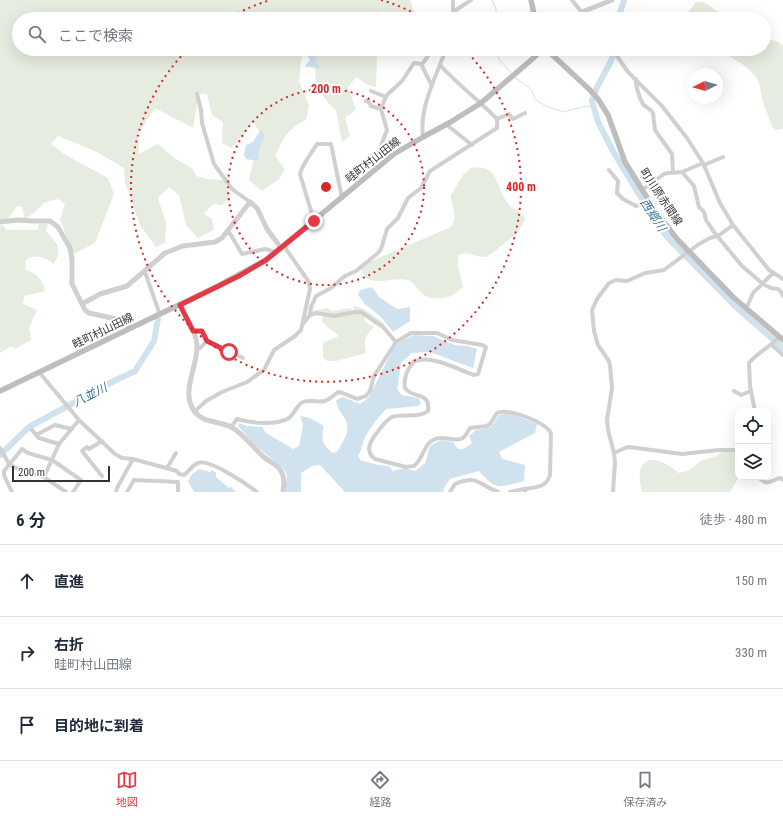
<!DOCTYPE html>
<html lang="ja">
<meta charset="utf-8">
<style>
:root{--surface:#fff;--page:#f6f6f7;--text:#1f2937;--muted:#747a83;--line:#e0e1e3;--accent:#e63946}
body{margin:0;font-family:"Roboto Condensed","Noto Sans JP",sans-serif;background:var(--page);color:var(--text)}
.controls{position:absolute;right:12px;bottom:12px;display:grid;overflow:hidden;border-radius:8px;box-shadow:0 4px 16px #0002}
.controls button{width:36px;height:36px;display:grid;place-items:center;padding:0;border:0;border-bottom:1px solid var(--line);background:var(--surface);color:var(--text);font:20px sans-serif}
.compass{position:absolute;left:687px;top:68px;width:36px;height:36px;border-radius:50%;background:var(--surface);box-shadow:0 4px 16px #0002;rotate:265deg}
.scale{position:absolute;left:12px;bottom:10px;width:98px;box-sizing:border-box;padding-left:4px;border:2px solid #333;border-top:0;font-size:11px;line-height:14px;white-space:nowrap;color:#333;-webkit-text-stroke:3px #fff;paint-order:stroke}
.stop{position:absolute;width:12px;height:12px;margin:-9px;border:3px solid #e63946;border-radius:50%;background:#fff}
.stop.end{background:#e63946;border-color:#fff;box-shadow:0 1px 4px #0008}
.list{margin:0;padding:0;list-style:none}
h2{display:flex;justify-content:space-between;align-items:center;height:52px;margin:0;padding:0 16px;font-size:17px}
h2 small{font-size:13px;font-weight:400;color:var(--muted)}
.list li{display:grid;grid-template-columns:26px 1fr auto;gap:12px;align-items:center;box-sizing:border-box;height:72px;padding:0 16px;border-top:1px solid var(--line)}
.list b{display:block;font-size:15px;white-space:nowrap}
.list p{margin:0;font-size:13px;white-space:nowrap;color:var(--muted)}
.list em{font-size:13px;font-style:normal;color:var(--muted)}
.icon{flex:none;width:22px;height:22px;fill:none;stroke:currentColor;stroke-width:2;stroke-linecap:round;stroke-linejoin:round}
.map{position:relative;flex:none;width:783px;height:492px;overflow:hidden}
.search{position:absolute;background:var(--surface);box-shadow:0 4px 16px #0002;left:12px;right:12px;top:12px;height:44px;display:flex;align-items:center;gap:10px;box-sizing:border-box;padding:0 14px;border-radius:22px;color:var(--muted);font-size:15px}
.sheet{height:268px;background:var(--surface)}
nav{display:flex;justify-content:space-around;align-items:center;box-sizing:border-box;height:56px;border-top:1px solid var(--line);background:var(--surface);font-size:11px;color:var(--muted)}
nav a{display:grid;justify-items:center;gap:2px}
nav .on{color:var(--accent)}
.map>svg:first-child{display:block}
</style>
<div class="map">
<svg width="783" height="492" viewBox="0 0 783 492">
<rect width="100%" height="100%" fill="#fff"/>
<path fill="#e6ecdf" d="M0,0H410L414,12L410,19H19V49H305L301,60L299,81L309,106L306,120C287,128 283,140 275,156L285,169L279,179L262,191L249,180L260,132L253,122L247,131L231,148L222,143L223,122L212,115L207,94H199L193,128L155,108L138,134L139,154L158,144L174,158L192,168L196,176L207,179L224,180L231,197L222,205L213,204L204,214L212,219L214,230L198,238L186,225L179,195L169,187L158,198L166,223L165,243L156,247L140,225L125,183L124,168L95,151L58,136L51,144L64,154L108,178L114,194L95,243L74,254L60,220L65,204L58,199L45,202L34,213L25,219L22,207L17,206L8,219L0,220Z
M696,2C708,0 717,12 726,19H685L689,11Z
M764,39L776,41L783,45V129L775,130L773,128C769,118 765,108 762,98C761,92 760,85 758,80C751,67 726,53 712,49H764Z
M314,49H385L377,55L376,87L368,85L356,77L348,87L356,110L345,118L350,136L342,142L336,110L330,105L316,86Z
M471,168C499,164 495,185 507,202C511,209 518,211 524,216L525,219C523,224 520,229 517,233C512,237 489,257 485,257C476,258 466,249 458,256V266L463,287C459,290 455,294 451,296C443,299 430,300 424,295C418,291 415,283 408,280C395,276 366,290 361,269L369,262L449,228C460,219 451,207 451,195L463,175Z
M39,224H48L46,231C58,245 63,247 54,264C45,258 35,253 26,260L25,270C37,273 42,279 45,291L24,296L23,304L37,310L29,328L31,340L15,349L11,346L0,353V226L3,225L6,230H37Z
M354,306L364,309L384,323L383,328L364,316L365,322L374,327C365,336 363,340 366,353L336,361H327L323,357V343L339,336L322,322L323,316L313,311L327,308L332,311L351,308L353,313Z
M728,448L735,449L738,451L739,477L730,492H642C639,481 636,459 654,460C664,461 672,468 679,473L690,470L701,461L716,456Z"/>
<path fill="#cfe2ee" d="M312,49H315L319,53L315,59L320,67L319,68L305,67L306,64L310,61L307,54Z
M260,130L263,131L264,137L260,148L258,161L246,159L244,155L246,145L253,142Z
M372,287L379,297L397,309L410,307V321L393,332L382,318L365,304L358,295L360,290Z
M414,335L433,336L455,345L468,346L477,349L473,368L430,352L412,353L401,363L397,389L402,395L418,398L421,403L419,406L386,409C378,418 369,428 364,440C362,446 362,450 358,455L360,460L378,465L389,466L393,471L405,468L415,471L425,463L430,446L441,440L453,442L458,449H463L472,443L469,436L476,430L491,427L499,415L509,413L537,424L535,433L499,452L502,459L525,465L524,481C498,487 498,492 479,471L450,479L444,488L443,492H345L320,465L312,466L301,473V492H285L287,475L283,468L257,447L238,426L239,423L247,426L262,427L266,433L293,449L299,446L303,425L300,416L310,418L324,426C321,439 321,444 333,453L337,452C344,440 352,430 344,417C340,412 337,407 336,400L343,397L360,404L369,397L392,351L398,343Z
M199,469L210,472L212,470L216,473V477L229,488L231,487L236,492H194L188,481L192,474Z"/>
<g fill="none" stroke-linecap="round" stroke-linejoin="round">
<path stroke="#cfe2ee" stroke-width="1" d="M492,0L496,9L497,19
M495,49L499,59L511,73
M514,77L527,86L532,91L535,99L546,106L563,112L587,106L593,107"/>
<path stroke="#cfe2ee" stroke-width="6" d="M618,19L624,0
M616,49L610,63L596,89L592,101L598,122L614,153L659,227L670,240L737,308L783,348
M0,455L29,427L116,380L135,371L154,341L158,319"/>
<path stroke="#d0d0d0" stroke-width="4" d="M453,0V19
M572,0L587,19
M453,12L471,0
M612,49L628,72L662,106L687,138L703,163L720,203L733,225L769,270L783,279
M421,64L432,86
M636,79C635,84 640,100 643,104C646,108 650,108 653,113L655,130L672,154L673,172
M371,91L386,97
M197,94L201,110L202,123L214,164L232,189L250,202
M366,101L369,102L371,106L381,109
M497,119L509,114L513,119L525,113
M447,125L472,145
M423,137C419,107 436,77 446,49
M704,165L723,157
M609,170L618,181L617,193L623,199L636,206L648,200
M371,172L387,130L381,109L386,96L402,81L414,63L421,64L423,63L433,49
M682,172L694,186L699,207L704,212L706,220L714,232L723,243L742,266L763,284L771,288L778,289L781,292L783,296
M642,190L664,174L668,173L682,172L703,163
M314,221L300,174C303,163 311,154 317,144H331L342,198
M227,231L231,235L242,254L265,249L276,252
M145,272L160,315
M746,309L753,293L773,273
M310,315L316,313L334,316L355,312H361L383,327L396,342
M302,325L310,315L311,307L316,296L331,288L345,276L356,271L378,253L381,249L387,229L398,218L408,198L421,188L430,171L497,128V119C479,100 458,85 440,65
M193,331H202L207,341L200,348H197
M207,341L243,358
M772,345L783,355
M39,372L79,420L115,454L122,458L133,459L177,471L179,474L184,475C189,472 192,465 198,463C209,458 248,485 257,492
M734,391L741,395L751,391
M755,411L750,386L749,363C757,353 770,347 779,337
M194,412L206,401L222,392L247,382L264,370L274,350L295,336L301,330L310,289L309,282L284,246
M231,427L237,419C250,423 276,426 289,418C294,414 297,405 303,402C310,399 318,403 325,401C330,399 334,395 338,392L343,393L357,399L366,396L370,391L374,376L396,342L411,333H437L452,340L482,345L486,347L478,374L474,375C456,369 434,355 415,361C408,367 403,379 405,388C412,399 431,391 428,411C418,419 403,413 392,417C386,420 383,425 379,430C372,439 363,450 375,459L406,467L414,466C424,458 423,444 435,439C444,435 455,443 463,438C466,436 468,431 470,428L487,426L490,424L497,413C509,408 545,422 551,433L550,475C546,488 536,487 524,489
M32,430L36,435
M102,441L89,449L87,447L82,451L102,476
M59,444L39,438L36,435L55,425L72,429
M0,448L9,464L16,468L44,477L66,492
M614,453L625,448L629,447L682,454L719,450H738
M167,468L176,453
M44,477L59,444L79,420
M758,477C769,487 769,481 780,478L783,480
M12,492L4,475V471L22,449L28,453L52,460L81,480L73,492
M116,492L117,488L133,459
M127,492L134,480L178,482V492
M450,492L455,484C478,474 479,485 498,492
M510,492L524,489L525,492
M613,492L615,462L614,453L608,430L607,420L612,388L610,366L609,361L598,345L594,331L592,310L597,299L609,283L616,280L627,281L645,273L664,270L699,244L710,238L718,236L733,225"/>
<path stroke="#d0d0d0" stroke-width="5" d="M574,19L582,12L612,0
M0,222L17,220L34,221H50L58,227L70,248L72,259V284L85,310L89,313L121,320L125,321L131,328
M82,304L100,294L127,286L165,253L183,246L215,242L222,238L250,202L257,208L267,229L281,248
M180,305C186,318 197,332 197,347C197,368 180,394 195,412C203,423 220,421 231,427C243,433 254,449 265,458C270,462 278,465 281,471C285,478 284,485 283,492"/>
<path stroke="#bdbdbd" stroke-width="5.5" d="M531,0L535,19
M546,49L590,90L598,99L608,115L625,162L656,212L677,239L733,297L783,340
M0,391L216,287L266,260L394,154L423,137L449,123L481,103L530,61L543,49"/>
</g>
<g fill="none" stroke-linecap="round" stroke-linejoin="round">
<path stroke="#e63946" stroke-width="5" d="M229,352L207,341L202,331H193L180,305L239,276L266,260L314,221"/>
</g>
<g fill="none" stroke="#d62828" stroke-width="2" stroke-dasharray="2 4">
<circle cx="326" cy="187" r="98"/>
<path d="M227 19A195 195 0 0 1 271 0M381 0A195 195 0 0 1 425 19M464 49A195 195 0 1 1 188 49"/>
</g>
<g text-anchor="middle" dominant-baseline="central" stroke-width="4" stroke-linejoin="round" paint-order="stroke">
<g font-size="11" fill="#333" stroke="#fff">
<text transform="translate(373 160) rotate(-38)">畦町村山田線</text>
<text transform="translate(661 197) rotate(56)">町川原赤間線</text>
<text transform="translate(103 331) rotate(-26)">畦町村山田線</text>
</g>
<g font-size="12" font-style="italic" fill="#3f7597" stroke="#fff">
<text transform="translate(653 215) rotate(57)">西郷川</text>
<text transform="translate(90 395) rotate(-27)">八並川</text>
</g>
</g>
<circle cx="326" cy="187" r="6" fill="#d62828" stroke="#fff" stroke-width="2"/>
<g font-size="12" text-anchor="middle" font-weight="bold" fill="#d62828" stroke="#fff" stroke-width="4" stroke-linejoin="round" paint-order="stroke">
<text x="326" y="93">200 m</text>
<text x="521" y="191">400 m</text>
</g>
</svg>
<div class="controls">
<button><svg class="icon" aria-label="locate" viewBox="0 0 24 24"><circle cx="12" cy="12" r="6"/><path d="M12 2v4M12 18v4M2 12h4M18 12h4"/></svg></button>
<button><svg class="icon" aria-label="layers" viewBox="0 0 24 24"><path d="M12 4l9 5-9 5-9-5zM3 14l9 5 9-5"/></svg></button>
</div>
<svg class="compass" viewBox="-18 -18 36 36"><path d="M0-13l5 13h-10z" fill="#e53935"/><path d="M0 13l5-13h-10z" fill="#747a83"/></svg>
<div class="scale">200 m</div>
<div class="stop" style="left:229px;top:352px"></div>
<div class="stop end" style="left:314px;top:221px"></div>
<div class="search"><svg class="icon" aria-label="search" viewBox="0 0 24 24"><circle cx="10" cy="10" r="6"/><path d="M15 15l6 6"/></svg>ここで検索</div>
</div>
<section class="sheet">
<h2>6 分<small>徒歩 · 480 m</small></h2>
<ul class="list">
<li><svg class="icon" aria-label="ahead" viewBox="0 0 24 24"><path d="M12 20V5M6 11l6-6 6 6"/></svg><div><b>直進</b></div><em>150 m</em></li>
<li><svg class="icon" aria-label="right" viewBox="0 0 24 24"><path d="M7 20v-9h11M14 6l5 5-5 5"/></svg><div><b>右折</b><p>畦町村山田線</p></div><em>330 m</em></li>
<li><svg class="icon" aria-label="arrive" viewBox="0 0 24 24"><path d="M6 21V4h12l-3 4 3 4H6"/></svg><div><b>目的地に到着</b></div></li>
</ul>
</section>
<nav>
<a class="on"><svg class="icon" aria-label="map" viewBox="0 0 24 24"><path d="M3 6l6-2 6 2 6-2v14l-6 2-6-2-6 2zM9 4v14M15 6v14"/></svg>地図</a>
<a><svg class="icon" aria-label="directions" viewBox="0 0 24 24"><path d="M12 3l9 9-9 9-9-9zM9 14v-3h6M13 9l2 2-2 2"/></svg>経路</a>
<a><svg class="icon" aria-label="saved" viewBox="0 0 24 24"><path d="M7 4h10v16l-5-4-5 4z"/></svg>保存済み</a>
</nav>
